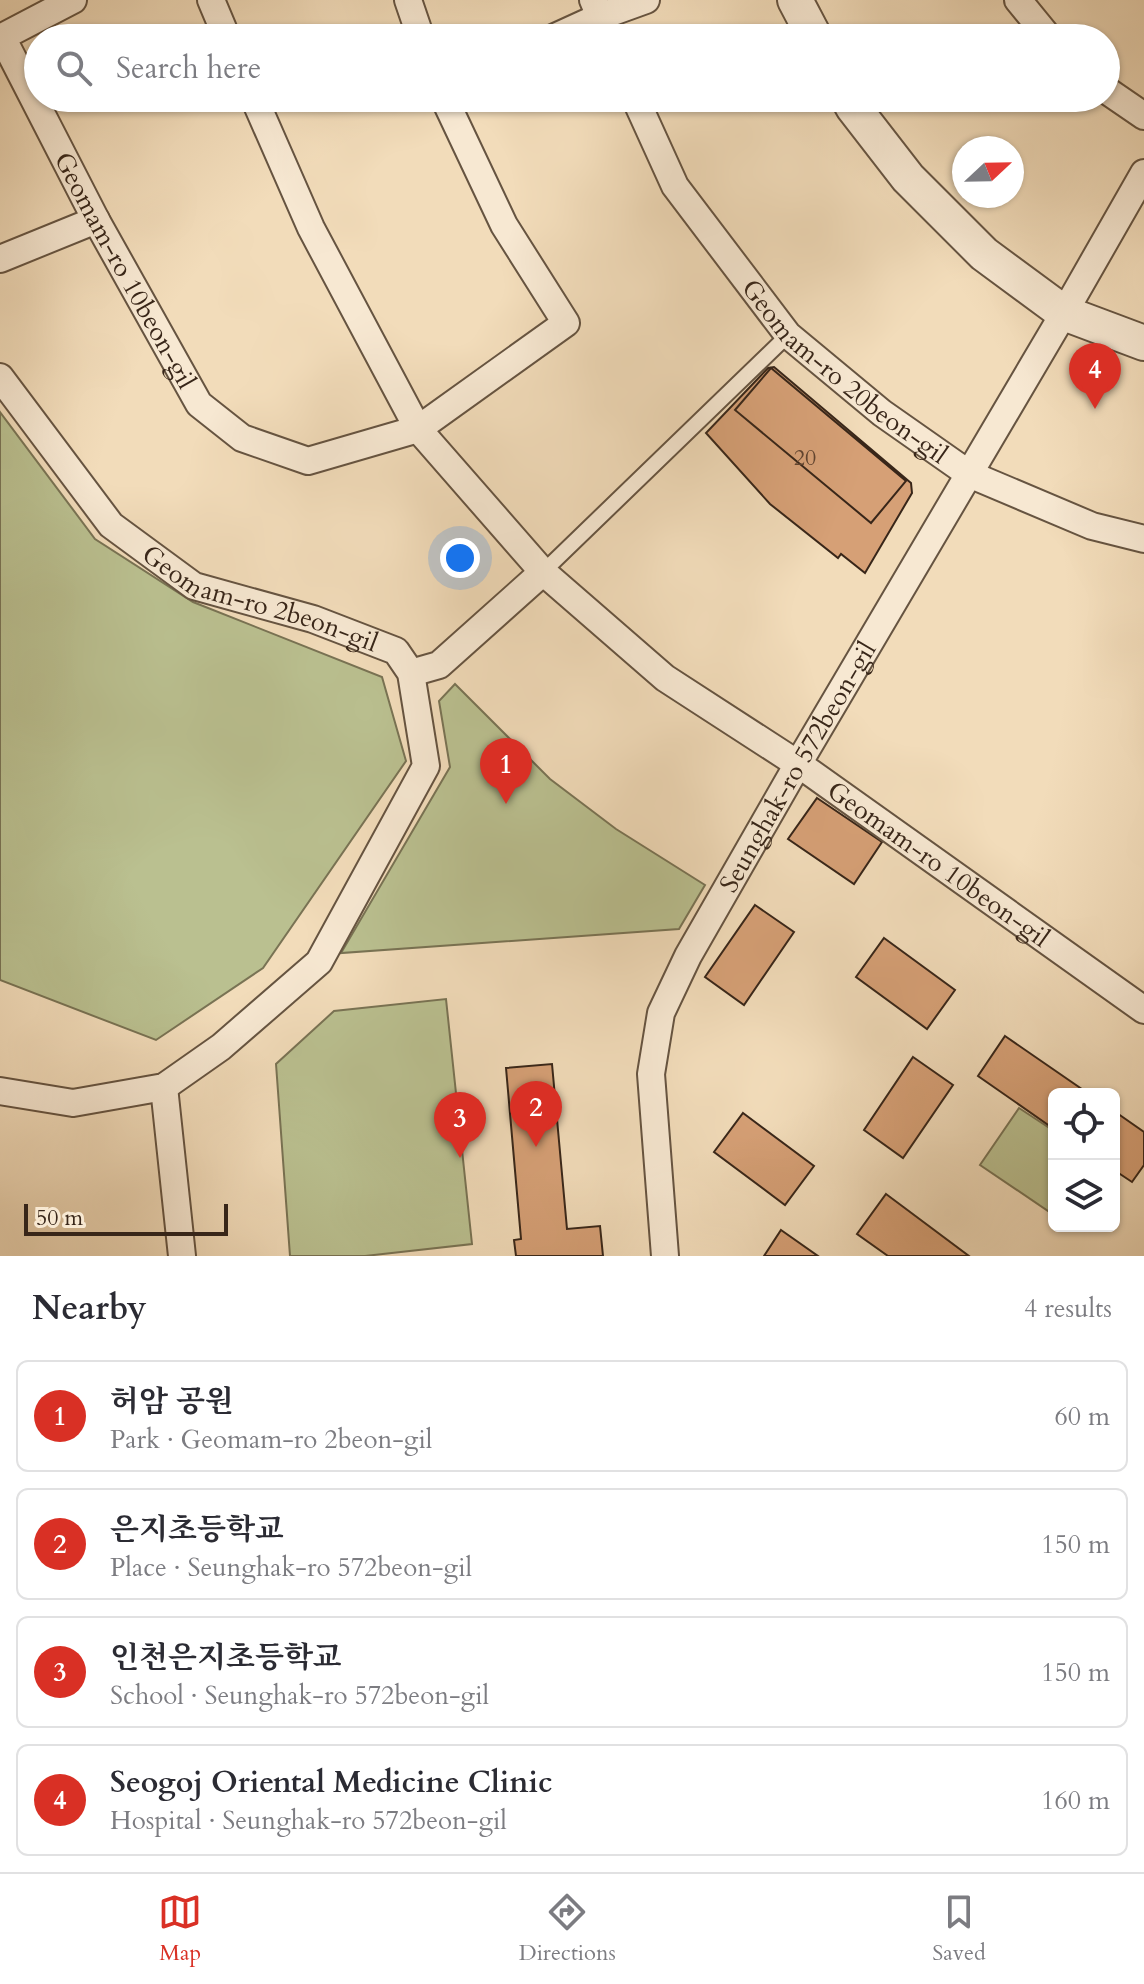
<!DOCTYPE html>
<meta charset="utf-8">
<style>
:root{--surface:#fff;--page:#f2f2f3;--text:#2b2b33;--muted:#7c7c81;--line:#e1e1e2;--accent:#d93025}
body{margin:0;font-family:Cardo,"Noto Serif KR",serif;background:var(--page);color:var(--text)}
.controls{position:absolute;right:24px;bottom:24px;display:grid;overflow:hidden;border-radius:12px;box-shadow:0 2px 6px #0004}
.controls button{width:72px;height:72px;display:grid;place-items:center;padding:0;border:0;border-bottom:2px solid var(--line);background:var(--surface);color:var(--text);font:40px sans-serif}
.compass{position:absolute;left:952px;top:136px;width:72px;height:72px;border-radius:50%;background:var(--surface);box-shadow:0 2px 6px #0004;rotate:68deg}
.scale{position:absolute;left:24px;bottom:20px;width:204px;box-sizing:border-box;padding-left:8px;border:4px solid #382619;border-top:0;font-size:22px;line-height:28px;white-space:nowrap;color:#382619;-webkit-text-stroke:6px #f7e8d2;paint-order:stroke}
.you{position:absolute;left:460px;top:558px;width:28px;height:28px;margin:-20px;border:6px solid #fff;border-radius:50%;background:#1a73e8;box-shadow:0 0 0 12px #1a73e833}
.badge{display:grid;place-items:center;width:52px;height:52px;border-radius:50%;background:var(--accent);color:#fff;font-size:26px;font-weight:700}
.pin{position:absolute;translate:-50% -66px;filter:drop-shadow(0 2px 4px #0008)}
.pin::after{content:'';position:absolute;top:42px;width:28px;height:24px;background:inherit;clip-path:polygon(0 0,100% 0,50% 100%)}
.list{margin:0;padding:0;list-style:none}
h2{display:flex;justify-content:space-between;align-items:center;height:104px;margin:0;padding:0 32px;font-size:34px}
h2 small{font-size:26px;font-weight:400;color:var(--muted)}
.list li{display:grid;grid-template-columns:52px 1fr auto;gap:24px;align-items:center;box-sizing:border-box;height:112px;margin:0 16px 16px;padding:0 16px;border:2px solid var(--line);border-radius:12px}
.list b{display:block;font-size:30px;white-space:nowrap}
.list p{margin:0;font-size:26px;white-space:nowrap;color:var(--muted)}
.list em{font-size:26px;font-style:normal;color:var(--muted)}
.icon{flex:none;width:44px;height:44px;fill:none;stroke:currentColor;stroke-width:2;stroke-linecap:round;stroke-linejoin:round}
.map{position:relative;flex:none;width:1144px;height:1256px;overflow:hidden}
.search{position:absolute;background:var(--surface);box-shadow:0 2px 6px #0004;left:24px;right:24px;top:24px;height:88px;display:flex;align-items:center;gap:20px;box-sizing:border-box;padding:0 28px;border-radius:44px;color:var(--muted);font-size:30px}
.sheet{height:616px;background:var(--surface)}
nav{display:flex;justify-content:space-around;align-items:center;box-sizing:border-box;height:112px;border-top:2px solid var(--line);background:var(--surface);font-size:22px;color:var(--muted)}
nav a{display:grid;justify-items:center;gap:4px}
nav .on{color:var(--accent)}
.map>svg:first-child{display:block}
</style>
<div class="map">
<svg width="1144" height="1256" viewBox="0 0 1144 1256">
<rect width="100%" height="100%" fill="#f2dcba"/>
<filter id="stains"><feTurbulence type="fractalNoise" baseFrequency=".0025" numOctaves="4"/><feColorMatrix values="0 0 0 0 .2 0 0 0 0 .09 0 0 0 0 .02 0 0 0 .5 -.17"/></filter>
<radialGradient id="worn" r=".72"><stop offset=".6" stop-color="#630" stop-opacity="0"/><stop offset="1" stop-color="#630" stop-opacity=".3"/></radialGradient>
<path fill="#bac090" stroke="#797354" stroke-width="2" d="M0,412L95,539L193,602L382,677L406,761L263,968L156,1040L0,980Z
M455,684L550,779L616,829L705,885L679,929L341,953L450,767L439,701Z
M446,999L472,1244L365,1256H290L276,1064L334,1011Z
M1019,1108L1054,1131V1215L980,1165Z"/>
<path fill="#d6a076" stroke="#382619" stroke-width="2" d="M774,367L911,483L912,493L865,573L841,554L838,558L770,504L706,433L768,368Z
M771,368L906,481L871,523L735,410Z
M817,798L882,842L854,884L788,839Z
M755,905L794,932L744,1005L705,977Z
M884,938L955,990L927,1029L856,977Z
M1005,1036L1089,1094H1054V1129L978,1076Z
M913,1057L953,1085L903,1158L864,1130Z
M552,1064L567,1229L600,1226L603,1256H516L514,1240L521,1239L506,1068Z
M1114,1111L1144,1132V1165L1132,1182L1114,1170Z
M743,1113L814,1166L785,1205L714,1152Z
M886,1194L969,1256H888L857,1234Z
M781,1230L818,1256H764Z"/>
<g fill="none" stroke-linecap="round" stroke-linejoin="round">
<defs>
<path id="service" d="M543,572L788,335"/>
<g id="minor">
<path id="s1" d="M73,0L2,37L96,220L199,404L242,438L308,461L418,429L566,323L504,225L444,98"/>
<path d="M211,0L227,38"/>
<path d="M408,0L421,38"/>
<path d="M593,0L609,38"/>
<path d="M1018,0L1049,38"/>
<path d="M553,38L599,17L646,0"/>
<path d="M1106,90L1144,116"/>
<path id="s2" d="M254,98L311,228L418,429L543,572L665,678L807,770L1144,1010"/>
<path id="s3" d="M635,98L675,186L788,335L882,413L969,474L1092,526L1144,539"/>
<path d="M0,259L96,220"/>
<path id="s4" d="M0,377L111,525L194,586L313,619L396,651L411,673L426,766L319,962L221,1047L164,1087L73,1103L0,1091"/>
<path d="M411,673L439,665L543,572"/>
<path d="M164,1087L182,1256"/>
<path id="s5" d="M665,1256L651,1074L661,1013L688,956L798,764L1064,313L1144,173"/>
</g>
<path id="tertiary" d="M795,0L815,38
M848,98L853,107L908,178L984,254L1064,313L1144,343"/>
</defs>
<use href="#service" stroke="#665441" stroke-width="18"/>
<use href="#minor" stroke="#665441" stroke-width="30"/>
<use href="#tertiary" stroke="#665441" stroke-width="38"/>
<use href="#service" stroke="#f7e8d2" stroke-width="14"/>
<use href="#minor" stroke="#f7e8d2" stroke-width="26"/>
<use href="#tertiary" stroke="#f7e8d2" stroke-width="34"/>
</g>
<g text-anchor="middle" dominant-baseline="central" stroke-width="6" stroke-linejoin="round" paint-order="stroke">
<g font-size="22" fill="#604430">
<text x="805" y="458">20</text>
</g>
<g font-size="26" fill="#382619" stroke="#f7e8d2">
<text stroke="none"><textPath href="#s1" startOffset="344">Geomam-ro 10beon-gil</textPath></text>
<text stroke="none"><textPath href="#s3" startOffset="350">Geomam-ro 20beon-gil</textPath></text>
<text stroke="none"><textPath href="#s4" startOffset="354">Geomam-ro 2beon-gil</textPath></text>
<text stroke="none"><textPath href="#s5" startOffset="526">Seunghak-ro 572beon-gil</textPath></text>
<text stroke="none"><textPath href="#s2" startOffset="1052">Geomam-ro 10beon-gil</textPath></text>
</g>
</g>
<rect width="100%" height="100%" filter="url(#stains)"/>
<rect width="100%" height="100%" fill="url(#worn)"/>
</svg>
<div class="controls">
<button><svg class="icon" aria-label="locate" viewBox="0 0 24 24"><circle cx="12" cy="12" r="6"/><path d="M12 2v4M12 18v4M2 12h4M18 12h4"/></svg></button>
<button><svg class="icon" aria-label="layers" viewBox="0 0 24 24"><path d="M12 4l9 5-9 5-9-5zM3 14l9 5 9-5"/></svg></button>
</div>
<svg class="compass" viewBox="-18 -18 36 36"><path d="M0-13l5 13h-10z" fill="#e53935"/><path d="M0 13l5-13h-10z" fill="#7c7c81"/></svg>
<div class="scale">50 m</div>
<div class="you"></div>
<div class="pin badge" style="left:506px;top:804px">1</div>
<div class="pin badge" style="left:536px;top:1147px">2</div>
<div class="pin badge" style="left:460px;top:1158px">3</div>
<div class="pin badge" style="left:1095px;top:409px">4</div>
<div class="search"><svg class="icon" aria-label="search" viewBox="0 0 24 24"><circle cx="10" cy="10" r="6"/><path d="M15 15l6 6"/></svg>Search here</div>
</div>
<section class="sheet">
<h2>Nearby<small>4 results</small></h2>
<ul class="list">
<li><span class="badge">1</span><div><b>허암 공원</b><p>Park · Geomam-ro 2beon-gil</p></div><em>60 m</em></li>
<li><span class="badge">2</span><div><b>은지초등학교</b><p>Place · Seunghak-ro 572beon-gil</p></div><em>150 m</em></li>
<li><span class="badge">3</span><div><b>인천은지초등학교</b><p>School · Seunghak-ro 572beon-gil</p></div><em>150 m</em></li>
<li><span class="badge">4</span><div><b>Seogoj Oriental Medicine Clinic</b><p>Hospital · Seunghak-ro 572beon-gil</p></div><em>160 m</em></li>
</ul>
</section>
<nav>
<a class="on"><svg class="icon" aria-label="map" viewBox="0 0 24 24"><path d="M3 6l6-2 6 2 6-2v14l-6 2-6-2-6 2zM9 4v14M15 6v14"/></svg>Map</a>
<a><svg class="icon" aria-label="directions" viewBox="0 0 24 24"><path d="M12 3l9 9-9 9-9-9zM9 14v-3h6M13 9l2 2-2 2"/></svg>Directions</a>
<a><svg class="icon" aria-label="saved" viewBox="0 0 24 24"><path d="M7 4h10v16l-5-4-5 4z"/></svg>Saved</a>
</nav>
